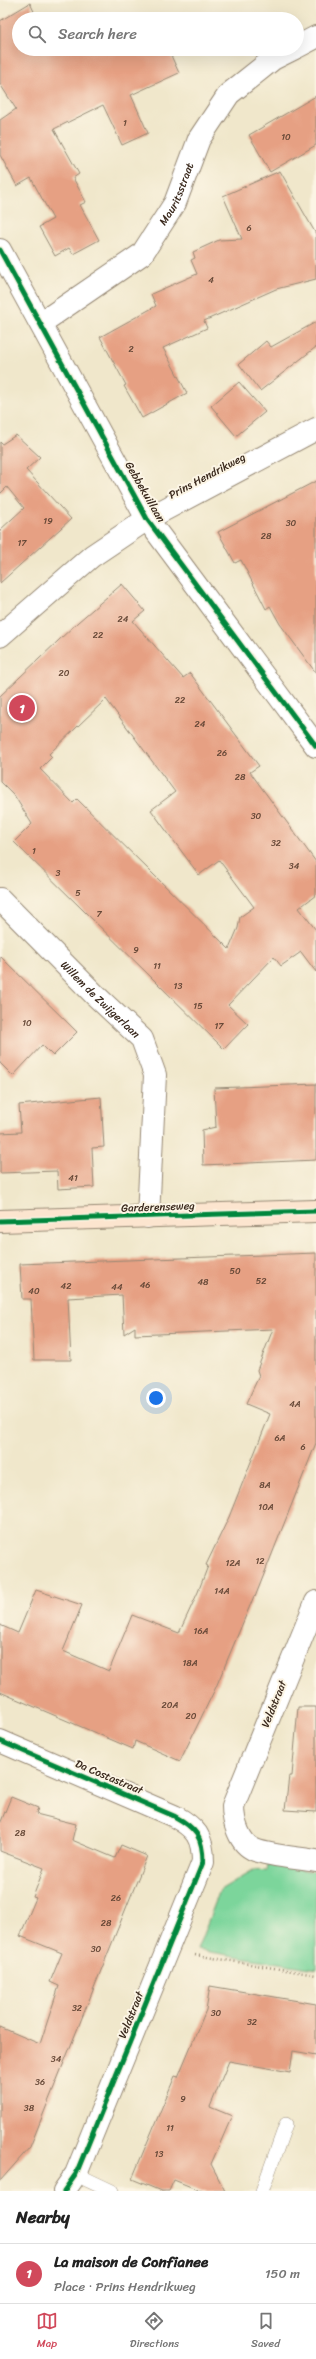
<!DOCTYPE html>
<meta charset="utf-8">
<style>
:root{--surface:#fff;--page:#f2f2f2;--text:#222;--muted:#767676;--line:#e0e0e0;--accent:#d1495b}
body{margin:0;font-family:Sriracha,sans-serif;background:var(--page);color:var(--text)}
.you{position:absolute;left:156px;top:1398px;width:14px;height:14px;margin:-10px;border:3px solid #fff;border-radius:50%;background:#1a73e8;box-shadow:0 0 0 6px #1a73e833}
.badge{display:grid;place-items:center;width:26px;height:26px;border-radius:50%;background:var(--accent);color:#fff;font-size:13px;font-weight:700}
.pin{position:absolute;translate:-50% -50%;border:2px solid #fff;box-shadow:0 1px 4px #0006}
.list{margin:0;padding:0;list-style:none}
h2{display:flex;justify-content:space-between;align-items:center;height:52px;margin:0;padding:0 16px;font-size:17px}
h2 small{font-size:13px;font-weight:400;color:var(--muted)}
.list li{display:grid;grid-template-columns:26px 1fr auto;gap:12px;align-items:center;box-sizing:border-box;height:60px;padding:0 16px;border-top:1px solid var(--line)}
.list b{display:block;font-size:15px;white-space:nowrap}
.list p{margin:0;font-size:13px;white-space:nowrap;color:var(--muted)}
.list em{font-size:13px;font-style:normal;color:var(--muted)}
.icon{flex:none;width:22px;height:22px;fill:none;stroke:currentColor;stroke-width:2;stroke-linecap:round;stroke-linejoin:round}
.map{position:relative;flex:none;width:316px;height:2191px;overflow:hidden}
.search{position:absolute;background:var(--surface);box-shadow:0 4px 16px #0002;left:12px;right:12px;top:12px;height:44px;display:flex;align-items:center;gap:10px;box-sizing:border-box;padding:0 14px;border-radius:22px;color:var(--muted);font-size:15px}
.sheet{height:112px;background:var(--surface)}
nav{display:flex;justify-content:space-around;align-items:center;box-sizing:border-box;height:56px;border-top:1px solid var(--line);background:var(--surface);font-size:11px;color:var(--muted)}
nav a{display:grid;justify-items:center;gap:2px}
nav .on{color:var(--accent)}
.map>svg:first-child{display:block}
</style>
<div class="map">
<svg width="316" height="2191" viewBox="0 0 316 2191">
<rect width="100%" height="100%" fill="#fcf5e5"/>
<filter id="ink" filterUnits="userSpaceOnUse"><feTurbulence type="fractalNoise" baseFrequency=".025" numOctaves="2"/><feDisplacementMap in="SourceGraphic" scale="8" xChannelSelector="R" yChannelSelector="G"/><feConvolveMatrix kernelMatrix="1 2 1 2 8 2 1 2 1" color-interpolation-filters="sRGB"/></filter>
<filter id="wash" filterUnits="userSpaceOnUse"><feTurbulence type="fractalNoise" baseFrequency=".012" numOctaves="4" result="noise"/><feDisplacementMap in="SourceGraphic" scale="16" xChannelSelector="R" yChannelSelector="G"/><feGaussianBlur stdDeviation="0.9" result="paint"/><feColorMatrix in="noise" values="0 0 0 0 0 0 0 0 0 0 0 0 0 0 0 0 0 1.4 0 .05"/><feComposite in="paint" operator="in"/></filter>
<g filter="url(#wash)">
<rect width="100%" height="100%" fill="#f0e7cb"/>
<path fill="#7bd59b" stroke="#5b805c" d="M268,1864L316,1872V1969L197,1950L220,1890L253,1870L267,1871Z"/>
<g id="blocks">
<path fill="#e6a083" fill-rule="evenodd" d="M30,3L37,18L45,13L48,19H19V49H168L179,73L131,95L148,133L122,145L103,105L54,129L79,174L73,178L86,202L80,205L99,240L73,254L69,248L55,256L39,227L53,219L31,178L17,186L0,155V120L16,109L0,84V21Z
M316,96V145L270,172L249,135Z
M280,171L316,234V279L276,289L204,321L207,328L163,348L187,393L142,418L124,386L126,385L100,337L156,306L151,294L197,274L191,260L195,258L193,252L219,240L242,239L223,196Z
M316,322V347L260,391L239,364L266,341L271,347Z
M239,382L265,412L236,436L211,406Z
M16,435L40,457L26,470L71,519L0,583V530L24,508L7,487L0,494V442L2,444Z
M316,481V673L280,624L270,606L266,609L241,560L235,563L218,532Z
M122,584L145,611L133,621L183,678L190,673L259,766L250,772L316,862V895L299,908L316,930V972L301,952L281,966L274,957L228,1005L248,1024L224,1049L14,842L32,824L14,795L0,781V696L78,622ZM106,699L175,792L151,810L199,875L219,860L254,907L240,917L238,928L229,949L77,799L73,803L40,769L52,757L49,754Z
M0,956L77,1032L53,1056L42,1045L13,1076L0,1063Z
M316,1084V1160L203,1165L202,1130L216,1127L214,1088Z
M101,1097L104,1147L92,1148L94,1187L58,1189L57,1171L0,1173V1133L21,1132L19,1105Z
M316,1253V1443L255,1597L254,1596L216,1687L180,1761L135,1741L133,1749L0,1692V1625L18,1633L36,1590L82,1605L63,1651L109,1671L132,1615L179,1633L198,1592L208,1566L206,1565L229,1517L270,1414L246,1404L259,1376L257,1370L273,1329L135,1335V1327L124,1334L122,1295L68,1298L71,1360H34L31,1299H22L20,1264Z
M298,1707H316V1812L285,1810L289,1776H292Z
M11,1797L38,1808L36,1814L76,1824L72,1840L115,1858L121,1845L147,1856L30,2147L0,2181V2027L40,2044L59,1986L50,1982L62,1953L20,1936L36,1898L33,1897L44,1868L0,1851V1824Z
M210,1986L316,2004V2055L293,2051L290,2072L229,2061L210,2107L232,2116L211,2164L225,2191H201L174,2180L169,2191H161L132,2179L175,2076L178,2077L206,2010Z"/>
</g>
</g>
<g filter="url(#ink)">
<use href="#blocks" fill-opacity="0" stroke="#968874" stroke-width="1"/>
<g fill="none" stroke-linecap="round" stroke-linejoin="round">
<defs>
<path id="lane" d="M76,2174L112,2191
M262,2191L286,2124"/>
<g id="street">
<path d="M297,47L316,37"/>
<path d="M0,250L147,519L316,746"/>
<path id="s1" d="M41,323L142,254L175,203L199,139L229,94L273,59L293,49"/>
<path d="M0,636L92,556L147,519L316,429"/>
<path id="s2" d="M0,899L95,995L142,1039L155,1075L148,1217"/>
<path d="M316,1602L233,1806C233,1821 239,1844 255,1850C270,1856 299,1858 316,1861"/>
<path d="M0,1741L174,1816C196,1828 203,1837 203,1862L76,2174L64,2191"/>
</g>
<path id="secondary" d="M0,1221L316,1211"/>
</defs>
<use href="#lane" stroke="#968874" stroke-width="14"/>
<use href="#street" stroke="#968874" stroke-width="24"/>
<use href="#secondary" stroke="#968874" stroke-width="24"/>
<path stroke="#968874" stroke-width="2.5" stroke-dasharray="1 3" stroke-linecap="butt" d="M195,1955L316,1975"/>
<use href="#lane" stroke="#fff" stroke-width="13"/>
<use href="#street" stroke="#fff" stroke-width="22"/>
<use href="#secondary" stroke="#fce5cf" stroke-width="22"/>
<defs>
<path id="cycleway" d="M0,250L147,519L316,746
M0,1221L316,1211
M0,1741L174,1816C196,1828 203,1837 203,1862L76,2174L64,2191"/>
</defs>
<use href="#cycleway" stroke="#fcf5e5" stroke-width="8"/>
<use href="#cycleway" stroke="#00873e" stroke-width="5"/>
</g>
</g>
<g text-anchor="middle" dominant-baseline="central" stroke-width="4" stroke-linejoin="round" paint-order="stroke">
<g font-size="9" fill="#664837">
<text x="125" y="123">1</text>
<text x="286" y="137">10</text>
<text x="249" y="228">6</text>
<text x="211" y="280">4</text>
<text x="131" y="349">2</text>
<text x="48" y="521">19</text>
<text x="291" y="523">30</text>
<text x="266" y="536">28</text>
<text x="22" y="543">17</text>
<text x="123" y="619">24</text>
<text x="98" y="635">22</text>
<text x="64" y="673">20</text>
<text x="180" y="700">22</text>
<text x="200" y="724">24</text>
<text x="222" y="753">26</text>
<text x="240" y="777">28</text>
<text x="256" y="816">30</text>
<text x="276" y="843">32</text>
<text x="34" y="851">1</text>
<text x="294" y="866">34</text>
<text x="58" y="873">3</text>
<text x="78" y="893">5</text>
<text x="99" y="914">7</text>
<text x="136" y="950">9</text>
<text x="157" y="966">11</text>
<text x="178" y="986">13</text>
<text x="198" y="1006">15</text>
<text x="27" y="1023">10</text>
<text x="219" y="1026">17</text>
<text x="73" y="1178">41</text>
<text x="235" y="1271">50</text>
<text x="261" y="1281">52</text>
<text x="203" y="1282">48</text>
<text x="145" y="1285">46</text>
<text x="66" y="1286">42</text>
<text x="117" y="1287">44</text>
<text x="34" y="1291">40</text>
<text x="295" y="1404">4A</text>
<text x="280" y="1438">6A</text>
<text x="303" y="1447">6</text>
<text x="265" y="1485">8A</text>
<text x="266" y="1507">10A</text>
<text x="260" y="1561">12</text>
<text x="233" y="1563">12A</text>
<text x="222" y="1591">14A</text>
<text x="201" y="1631">16A</text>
<text x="190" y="1663">18A</text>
<text x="170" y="1705">20A</text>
<text x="191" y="1716">20</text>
<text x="20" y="1833">28</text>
<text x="116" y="1898">26</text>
<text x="106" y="1923">28</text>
<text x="96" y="1949">30</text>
<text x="77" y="2008">32</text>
<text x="216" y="2013">30</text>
<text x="252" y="2022">32</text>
<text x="56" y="2059">34</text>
<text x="40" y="2082">36</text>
<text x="183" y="2099">9</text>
<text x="29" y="2108">38</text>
<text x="170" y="2128">11</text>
<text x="159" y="2154">13</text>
</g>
<g font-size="11" fill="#3b2a1e" stroke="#fcf5e5">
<text stroke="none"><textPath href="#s1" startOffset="192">Mauritsstraat</textPath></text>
<text transform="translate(207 476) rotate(-28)">Prins Hendrikweg</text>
<text transform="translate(145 492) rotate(60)">Gebbekuillaan</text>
<text stroke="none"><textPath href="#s2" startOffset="142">Willem de Zwijgerlaan</textPath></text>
<text transform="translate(158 1207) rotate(-2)">Garderenseweg</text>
<text transform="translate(274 1704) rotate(-68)">Veldstraat</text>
<text transform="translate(109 1777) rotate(23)">Da Costastraat</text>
<text transform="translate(131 2015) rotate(-68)">Veldstraat</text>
</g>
</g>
</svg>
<div class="you"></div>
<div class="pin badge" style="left:22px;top:708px">1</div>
<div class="search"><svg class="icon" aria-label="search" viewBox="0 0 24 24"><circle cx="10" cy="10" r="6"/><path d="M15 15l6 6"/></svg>Search here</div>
</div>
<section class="sheet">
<h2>Nearby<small></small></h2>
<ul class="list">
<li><span class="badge">1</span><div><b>La maison de Confianee</b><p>Place · Prins Hendrikweg</p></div><em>150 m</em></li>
</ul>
</section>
<nav>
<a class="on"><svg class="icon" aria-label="map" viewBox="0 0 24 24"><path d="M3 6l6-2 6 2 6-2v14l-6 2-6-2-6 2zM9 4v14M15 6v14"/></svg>Map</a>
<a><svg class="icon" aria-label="directions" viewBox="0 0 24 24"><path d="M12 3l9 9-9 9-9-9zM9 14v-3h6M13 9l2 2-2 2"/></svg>Directions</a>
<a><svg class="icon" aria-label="saved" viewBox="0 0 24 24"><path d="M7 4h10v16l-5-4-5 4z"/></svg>Saved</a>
</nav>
